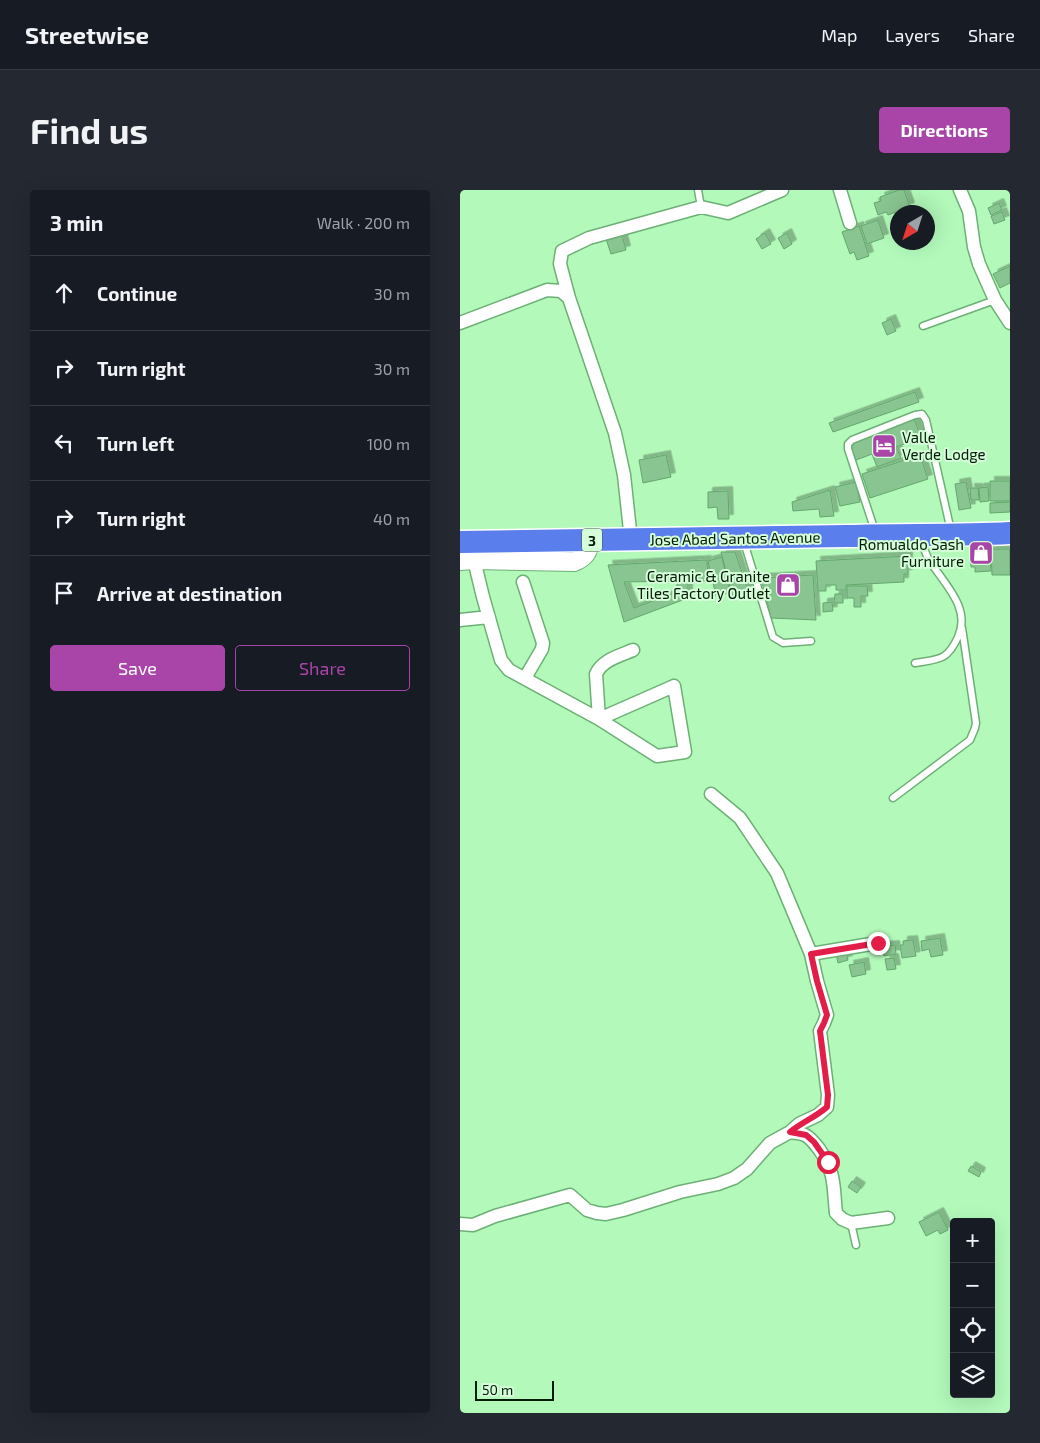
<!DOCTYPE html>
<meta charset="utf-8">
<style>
:root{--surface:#171b24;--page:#242831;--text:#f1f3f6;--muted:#9ea1a6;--line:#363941;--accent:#a944a9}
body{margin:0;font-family:"Exo 2",sans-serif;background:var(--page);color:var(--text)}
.controls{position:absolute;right:15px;bottom:15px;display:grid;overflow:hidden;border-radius:5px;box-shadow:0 5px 20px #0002}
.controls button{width:45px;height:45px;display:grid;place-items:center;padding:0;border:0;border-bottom:1px solid var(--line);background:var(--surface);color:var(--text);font:25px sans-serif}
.compass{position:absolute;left:430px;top:15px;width:45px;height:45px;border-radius:50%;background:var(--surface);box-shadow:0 5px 20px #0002;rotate:219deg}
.scale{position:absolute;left:15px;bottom:12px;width:79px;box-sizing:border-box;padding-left:5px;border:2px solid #011a05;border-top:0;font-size:14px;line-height:18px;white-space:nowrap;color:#011a05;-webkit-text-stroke:4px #d5fed9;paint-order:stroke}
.stop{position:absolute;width:15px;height:15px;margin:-11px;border:4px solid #e11d48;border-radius:50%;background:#fff}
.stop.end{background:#e11d48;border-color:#fff;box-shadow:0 1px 5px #0008}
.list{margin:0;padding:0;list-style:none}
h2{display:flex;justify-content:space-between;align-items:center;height:65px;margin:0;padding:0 20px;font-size:21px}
h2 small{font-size:16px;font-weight:400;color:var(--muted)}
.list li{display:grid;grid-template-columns:32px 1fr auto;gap:15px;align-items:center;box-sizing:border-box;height:75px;padding:0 20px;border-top:1px solid var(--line)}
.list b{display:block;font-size:19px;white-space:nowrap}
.list em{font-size:16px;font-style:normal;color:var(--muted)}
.actions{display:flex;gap:10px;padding:15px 20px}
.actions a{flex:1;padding:11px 0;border:1px solid var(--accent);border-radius:5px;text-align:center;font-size:18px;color:var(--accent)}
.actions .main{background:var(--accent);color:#fff}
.icon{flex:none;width:28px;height:28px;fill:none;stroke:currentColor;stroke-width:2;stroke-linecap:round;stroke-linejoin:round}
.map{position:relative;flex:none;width:550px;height:1223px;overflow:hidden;border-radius:5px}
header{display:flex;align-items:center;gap:30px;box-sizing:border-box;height:70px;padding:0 25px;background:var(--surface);border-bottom:1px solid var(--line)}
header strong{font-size:24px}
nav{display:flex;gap:28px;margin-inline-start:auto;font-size:18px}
.intro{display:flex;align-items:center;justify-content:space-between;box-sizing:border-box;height:120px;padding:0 30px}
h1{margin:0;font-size:35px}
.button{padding:12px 22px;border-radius:5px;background:var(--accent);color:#fff;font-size:18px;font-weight:700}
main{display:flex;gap:30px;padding:0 30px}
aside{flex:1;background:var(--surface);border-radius:5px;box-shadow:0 5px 20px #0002}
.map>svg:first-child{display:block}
</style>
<header>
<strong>Streetwise</strong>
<nav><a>Map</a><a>Layers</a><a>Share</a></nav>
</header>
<div class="intro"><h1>Find us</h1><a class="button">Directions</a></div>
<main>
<aside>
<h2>3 min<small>Walk · 200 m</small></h2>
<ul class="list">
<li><svg class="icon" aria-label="ahead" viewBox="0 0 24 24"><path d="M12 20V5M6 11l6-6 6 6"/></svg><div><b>Continue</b></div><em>30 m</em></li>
<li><svg class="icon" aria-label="right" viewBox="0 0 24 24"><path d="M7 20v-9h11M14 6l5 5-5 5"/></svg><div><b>Turn right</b></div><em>30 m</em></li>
<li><svg class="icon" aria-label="left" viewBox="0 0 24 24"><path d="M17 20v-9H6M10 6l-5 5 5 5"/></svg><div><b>Turn left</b></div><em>100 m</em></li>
<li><svg class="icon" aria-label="right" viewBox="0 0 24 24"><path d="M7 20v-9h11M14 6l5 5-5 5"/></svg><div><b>Turn right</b></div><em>40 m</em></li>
<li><svg class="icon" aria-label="arrive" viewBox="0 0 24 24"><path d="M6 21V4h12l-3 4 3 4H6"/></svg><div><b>Arrive at destination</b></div></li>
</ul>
<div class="actions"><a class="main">Save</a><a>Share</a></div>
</aside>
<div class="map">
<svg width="550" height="1223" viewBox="0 0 550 1223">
<defs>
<filter id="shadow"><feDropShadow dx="4.5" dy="-4.5" stdDeviation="0" flood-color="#0004"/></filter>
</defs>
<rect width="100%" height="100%" fill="#b2f9ba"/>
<path fill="#89c590" stroke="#63a76d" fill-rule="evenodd" filter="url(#shadow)" d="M439,0H444L450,17L428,25L426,22L418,25L414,13L421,11L420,7Z
M539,13L542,20L531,25L528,18Z
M542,22L545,30L534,34L531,26Z
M418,30L424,48L407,54L401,36Z
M399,36L409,66L397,70L394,62L390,64L382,42Z
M305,43L311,54L302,59L296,49Z
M327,43L332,54L324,59L318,48Z
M162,45L166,60L151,64L146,49Z
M550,76V93L540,98L533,84Z
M431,129L436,141L427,145L422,133Z
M455,202L459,212L373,242L369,233Z
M454,229L463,252L457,254L455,250L436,257L441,268L417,277L412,264L396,270L389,253Z
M206,265L211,287L183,293L179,270Z
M460,265L468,289L410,308L402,284Z
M530,291H550V311H530Z
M396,292L400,312L380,316L375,297Z
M506,292L511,318L499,320L495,294Z
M528,297L529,311L520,312L519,298Z
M510,298H518L519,310H511Z
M370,300L374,326L360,327L359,319L333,321L332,312Z
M268,301L269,329H258L257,317L248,318V302Z
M550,312V322L530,323V313Z
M530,359L531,381L515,382V377H511L510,360Z
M531,359H550V385H532Z
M261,362H275L288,400L272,405Z
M448,366V384H444V392L386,395V400H376V395H366V401H358L356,371Z
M262,367L270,403L256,406L248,371Z
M247,370L248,391H228V408L164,432L148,375ZM217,391V402L174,418L164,392Z
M353,385L356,430L311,428L301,388Z
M387,396H407L408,406H401V417H394V408H387Z
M375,404H383V413H374Z
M372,412L373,421L363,422V413Z
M480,748L483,765L471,767L469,759L462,761L461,751Z
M453,750L456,766L442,768L440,755H443V751Z
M435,755L436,764L424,766L423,756Z
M386,761L388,770L378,773L376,764Z
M434,768L436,779L427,780L425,769Z
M404,772L406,784L392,787L389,775Z
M511,976L521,982L519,987L508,981Z
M392,991L401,997L397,1003L388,997Z
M479,1022L488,1040L480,1044L478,1040L466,1046L459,1032Z"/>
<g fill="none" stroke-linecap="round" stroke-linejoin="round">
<defs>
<path id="lane" d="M238,0L241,17
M463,136L535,110
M415,341L388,259V254L392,250L455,225L462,224L466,230L491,341
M284,352L313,447L323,453L351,451
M455,473C479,469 487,471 498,447C512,417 482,392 468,368C465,363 464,356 461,350
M433,608L510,550L515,538L516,533L502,438
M391,1033L396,1055"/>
<path id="street" d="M380,0L390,33
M500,0L509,21L514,57L519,74L535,110L550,133
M0,133L87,100L101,101L109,108
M171,350L164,285L155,243L109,108L100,74L102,61L129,48L241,17L268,23L322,0
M14,370L23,407L41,470L49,480L139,529L197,566L225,562L214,496L139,529L136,484C142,470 159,466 173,460
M63,392L83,453L82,459L65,488
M0,430L29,427
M351,764L417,753
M330,942C335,943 341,943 345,945C351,948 355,954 359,959C376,983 373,996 376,1023L382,1029L391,1033L428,1028
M0,1034L13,1035L35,1026L110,1005L127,1020L137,1023L146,1024L163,1020L220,1002L258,994L274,988L287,979L310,953L330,942L339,934L358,925L367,917L368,905L360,841L364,833L367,825L357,791L351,764L317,683L280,628L251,604"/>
<path id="secondary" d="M0,371L14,370L114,372C125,368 129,362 130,350"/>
<path id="highway" d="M0,352C129,350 258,348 387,346C441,344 496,346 550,343"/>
</defs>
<use href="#lane" stroke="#6db076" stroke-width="9"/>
<use href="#street" stroke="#6db076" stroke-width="15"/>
<use href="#secondary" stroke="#6db076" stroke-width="20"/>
<use href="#highway" stroke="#fff" stroke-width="25"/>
<use href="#lane" stroke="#fff" stroke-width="6"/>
<use href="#street" stroke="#fff" stroke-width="12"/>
<use href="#secondary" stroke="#fff" stroke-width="18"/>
<use href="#highway" stroke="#5a7eeb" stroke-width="22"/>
</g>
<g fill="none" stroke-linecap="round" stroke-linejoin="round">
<path stroke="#e11d48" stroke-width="6" d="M368,972L354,952L346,945L330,942C342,932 356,927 367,917L368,905L360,841L364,833L367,825L357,791L351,764L418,753"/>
</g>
<defs>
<symbol id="hotel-square" viewBox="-11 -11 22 22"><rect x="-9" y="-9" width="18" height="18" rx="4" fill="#a944a9" stroke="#d5fed9"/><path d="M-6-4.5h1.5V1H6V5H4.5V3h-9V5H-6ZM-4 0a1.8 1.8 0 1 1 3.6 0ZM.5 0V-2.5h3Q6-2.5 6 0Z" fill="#fff"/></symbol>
<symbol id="shop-square" viewBox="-11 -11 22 22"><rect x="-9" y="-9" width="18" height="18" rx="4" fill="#a944a9" stroke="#d5fed9"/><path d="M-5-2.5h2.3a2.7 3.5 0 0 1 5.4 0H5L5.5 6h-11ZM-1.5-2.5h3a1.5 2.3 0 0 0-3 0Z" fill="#fff"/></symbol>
</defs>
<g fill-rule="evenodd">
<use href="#hotel-square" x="410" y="242" width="28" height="28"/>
<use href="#shop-square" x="507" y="349" width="28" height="28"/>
<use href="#shop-square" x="314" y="381" width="28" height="28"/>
</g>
<g text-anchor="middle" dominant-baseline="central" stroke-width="4" stroke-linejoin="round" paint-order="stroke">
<rect fill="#d5fed9" stroke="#415e45" stroke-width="1" x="122" y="338.5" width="20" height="23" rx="4"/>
<g font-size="14" font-weight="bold" fill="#011a05">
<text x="132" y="350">3</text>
</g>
<g font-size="15" fill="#011a05" stroke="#d5fed9" text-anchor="end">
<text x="442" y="247" text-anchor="start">Valle<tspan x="442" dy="17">Verde Lodge</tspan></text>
<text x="504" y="354">Romualdo Sash<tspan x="504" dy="17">Furniture</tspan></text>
<text x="310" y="386">Ceramic &amp; Granite<tspan x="310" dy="17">Tiles Factory Outlet</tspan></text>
</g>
<g font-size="15" fill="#011a05" stroke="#d5fed9">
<text transform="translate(275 348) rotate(-1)">Jose Abad Santos Avenue</text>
</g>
</g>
</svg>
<div class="controls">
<button>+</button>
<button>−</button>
<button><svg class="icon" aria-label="locate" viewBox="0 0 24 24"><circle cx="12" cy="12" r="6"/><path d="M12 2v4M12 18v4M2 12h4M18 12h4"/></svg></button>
<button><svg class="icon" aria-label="layers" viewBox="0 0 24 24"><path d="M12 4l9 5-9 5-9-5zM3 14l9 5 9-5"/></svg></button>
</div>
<svg class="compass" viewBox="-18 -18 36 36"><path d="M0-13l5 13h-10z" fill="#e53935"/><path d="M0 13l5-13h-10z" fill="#9ea1a6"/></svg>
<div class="scale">50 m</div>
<div class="stop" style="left:368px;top:972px"></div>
<div class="stop end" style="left:418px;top:753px"></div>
</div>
</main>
